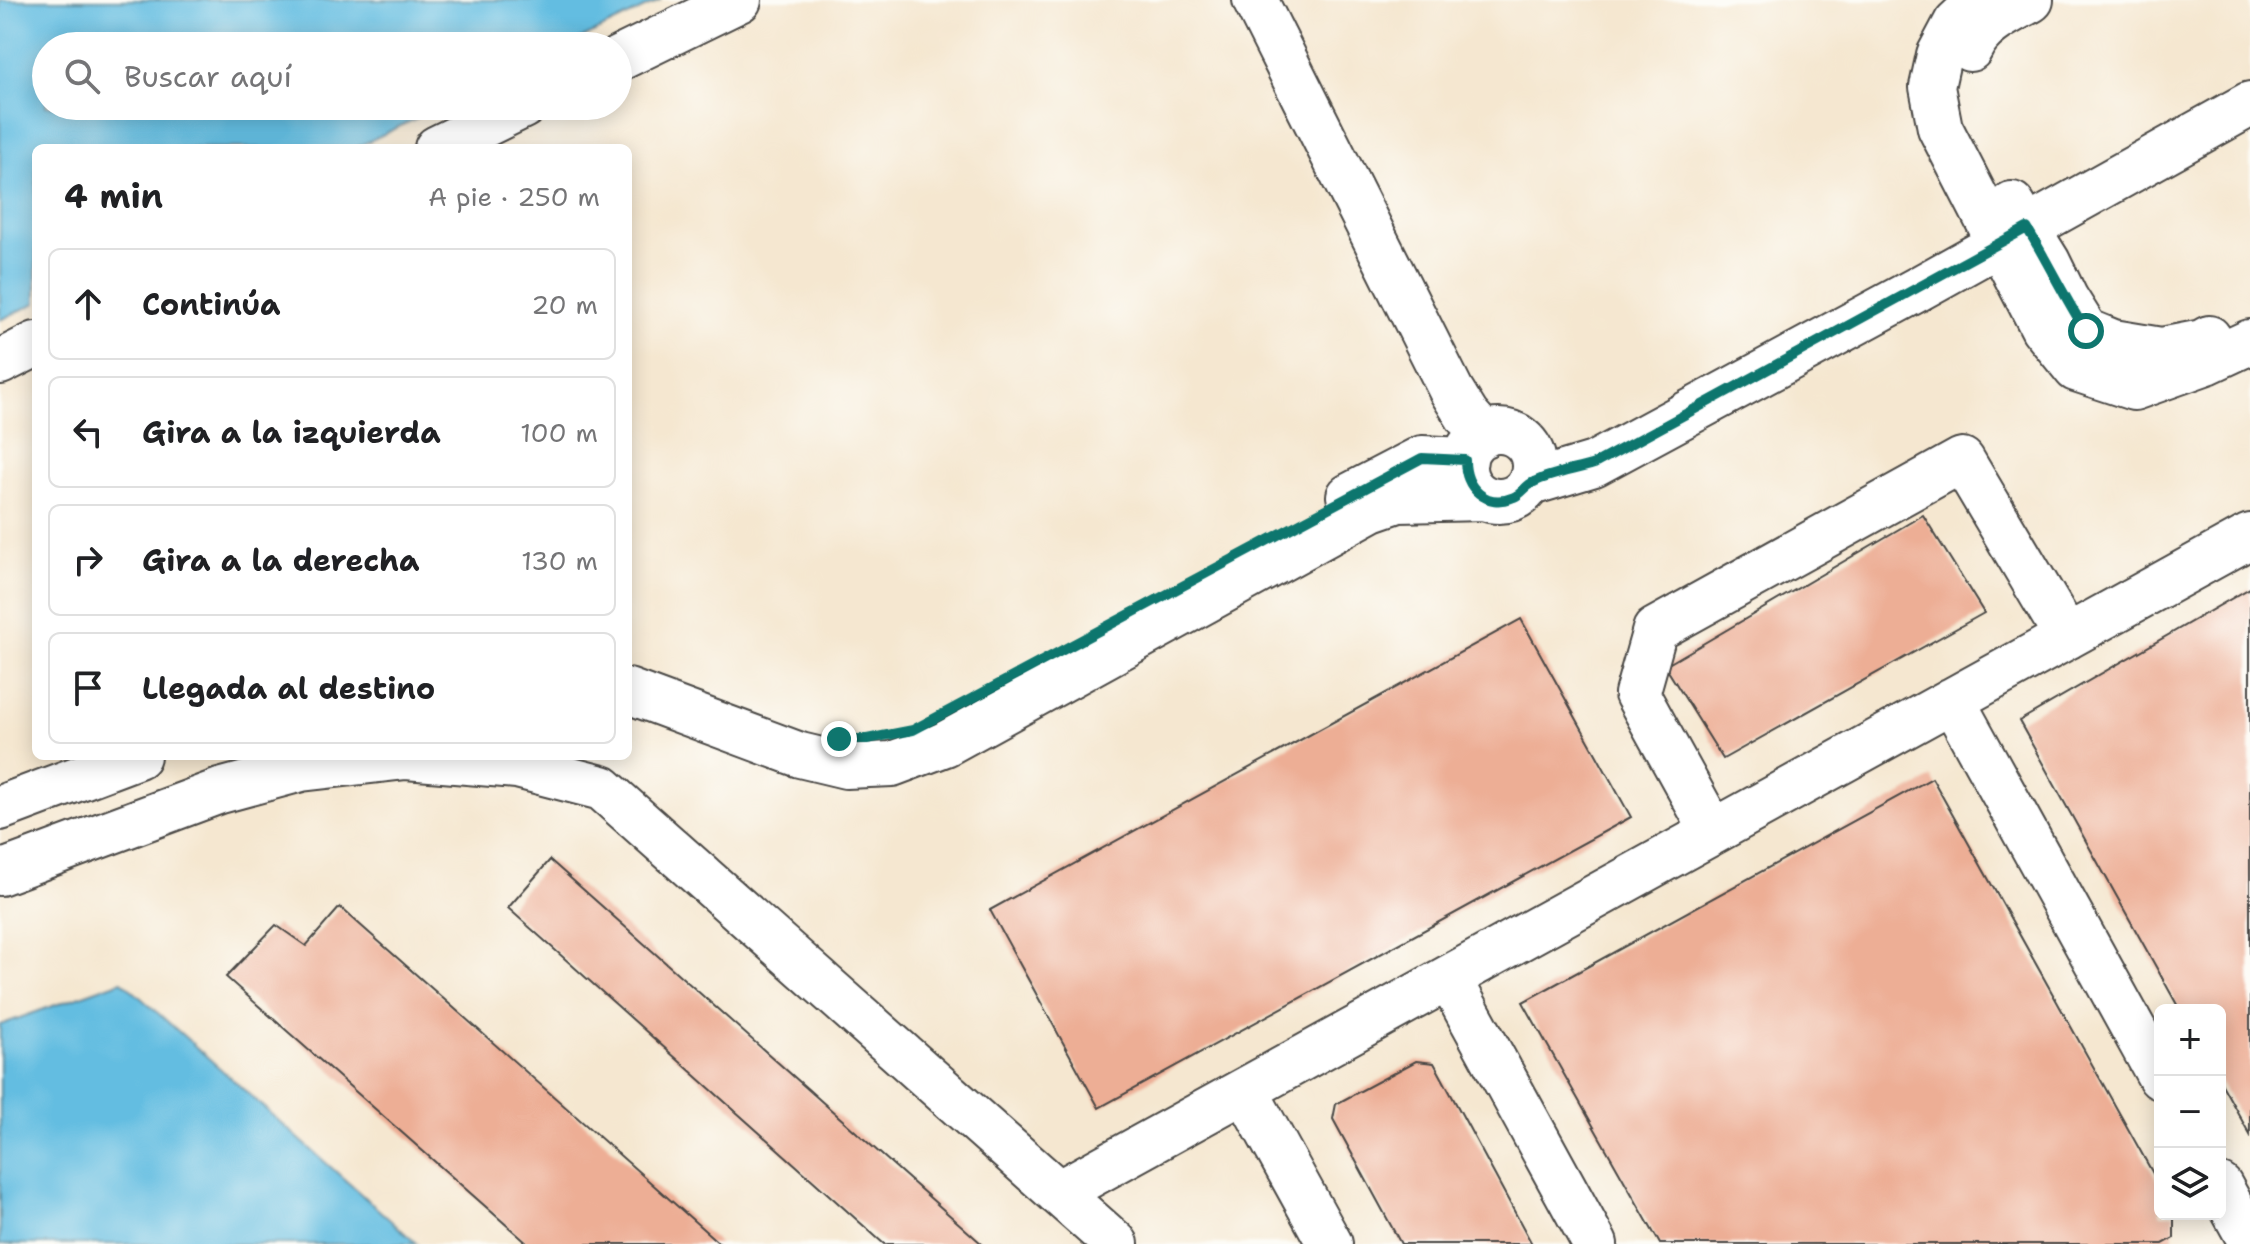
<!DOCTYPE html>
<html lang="es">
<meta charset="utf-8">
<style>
:root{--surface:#fff;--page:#f6f6f6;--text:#202124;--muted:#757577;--line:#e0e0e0}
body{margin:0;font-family:"Shantell Sans",sans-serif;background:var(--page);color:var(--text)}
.controls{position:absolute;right:24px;bottom:24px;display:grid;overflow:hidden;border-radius:12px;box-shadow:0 4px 20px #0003}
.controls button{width:72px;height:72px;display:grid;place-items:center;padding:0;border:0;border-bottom:2px solid var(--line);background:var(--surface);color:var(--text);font:40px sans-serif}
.stop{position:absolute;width:24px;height:24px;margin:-18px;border:6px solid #0f766e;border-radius:50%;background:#fff}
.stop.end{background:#0f766e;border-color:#fff;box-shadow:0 2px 8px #0008}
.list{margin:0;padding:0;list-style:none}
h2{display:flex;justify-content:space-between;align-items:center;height:104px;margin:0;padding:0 32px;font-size:34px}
h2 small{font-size:26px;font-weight:400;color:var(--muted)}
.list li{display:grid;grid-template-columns:52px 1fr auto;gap:24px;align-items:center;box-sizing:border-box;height:112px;margin:0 16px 16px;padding:0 16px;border:2px solid var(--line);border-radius:12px}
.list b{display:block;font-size:30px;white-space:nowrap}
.list em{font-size:26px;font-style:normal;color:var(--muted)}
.icon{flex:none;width:44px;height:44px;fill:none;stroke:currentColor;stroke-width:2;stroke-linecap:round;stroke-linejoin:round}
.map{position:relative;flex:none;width:2250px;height:1244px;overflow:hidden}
.search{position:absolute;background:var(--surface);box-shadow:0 4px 20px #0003;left:32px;top:32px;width:600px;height:88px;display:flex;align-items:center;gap:20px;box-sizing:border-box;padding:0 28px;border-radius:44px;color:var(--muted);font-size:30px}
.panel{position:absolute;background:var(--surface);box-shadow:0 4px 20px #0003;left:32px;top:144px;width:600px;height:616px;border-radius:12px}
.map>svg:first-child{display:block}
</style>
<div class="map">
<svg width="2250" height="1244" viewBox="0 0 2250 1244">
<rect width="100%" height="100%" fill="#fdfcf7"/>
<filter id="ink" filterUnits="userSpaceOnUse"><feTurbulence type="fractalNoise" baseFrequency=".0125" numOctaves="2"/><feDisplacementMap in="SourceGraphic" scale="16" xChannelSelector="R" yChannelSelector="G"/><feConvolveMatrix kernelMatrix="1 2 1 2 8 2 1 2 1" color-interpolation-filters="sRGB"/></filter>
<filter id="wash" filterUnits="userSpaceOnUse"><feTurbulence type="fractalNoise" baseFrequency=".006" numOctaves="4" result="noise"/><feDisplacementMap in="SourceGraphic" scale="32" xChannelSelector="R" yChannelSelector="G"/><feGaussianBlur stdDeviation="1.8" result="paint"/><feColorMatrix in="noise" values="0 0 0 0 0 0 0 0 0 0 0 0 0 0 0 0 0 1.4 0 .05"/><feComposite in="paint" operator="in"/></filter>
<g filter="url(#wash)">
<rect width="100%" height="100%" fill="#f5e7d0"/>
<path fill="#63bde1" stroke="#477486" stroke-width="2" d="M0,0H661L566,46H46V106H442L355,148H36V303L0,320Z
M122,981L417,1244H0V1025Z"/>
<g id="blocks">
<path fill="#edae95" d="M1923,515L1984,613L1723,759L1665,666Z
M2250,588V1135L2220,1081V1010H2180L2019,721Z
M1521,619L1631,817L1099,1108L990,910Z
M1932,778L2160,1186V1214H2174V1238L2163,1244H1660L1523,1002Z
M550,860L982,1244H884L508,908Z
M340,907L720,1244H528L226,977L276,925L306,946Z
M1416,1061L1434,1063L1532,1244H1401L1333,1119L1336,1104Z"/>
</g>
</g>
<g filter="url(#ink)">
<use href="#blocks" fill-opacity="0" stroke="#494744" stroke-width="2"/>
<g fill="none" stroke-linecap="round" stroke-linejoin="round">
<defs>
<path id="minor" d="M1255,0L1451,390L1467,416L1484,435
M1984,0L1976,4L1956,23L1939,55L1932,87L1940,128L2043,328L2076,369L2134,388L2207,362L2250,342
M1970,49C1981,24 2008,13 2031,0
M618,59L739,0
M437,148L523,106
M2012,204L2048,262L2066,299L2086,331L2113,342L2161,350L2202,342L2209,338
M0,362L36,344
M1464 466a35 35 0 1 1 70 0a35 35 0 1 1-70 0Z
M1531,483L1594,464L1918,289L2250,104
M1349,496L1422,458L1465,460
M628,691L800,755L846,766L892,764L945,744L1372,509L1398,500L1484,498
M1952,700L2160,1077
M0,808L138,756
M1713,832L1637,694L1655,630L1962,460L2067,637
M0,873L220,791L301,769L406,757L517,766L602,788L1116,1244
M1449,978L1595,1244
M1245,1090L1330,1244
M2220,1186L2250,1240
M1058,1193L2250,536"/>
</defs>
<use href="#minor" stroke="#494744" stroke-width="48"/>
<use href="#minor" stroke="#fff" stroke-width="44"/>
</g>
</g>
<g fill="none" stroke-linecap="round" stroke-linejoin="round" filter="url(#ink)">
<path stroke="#0f766e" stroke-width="10" d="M839,739H867L913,730L1422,458L1465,460C1465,488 1486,509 1514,497C1522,494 1526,485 1534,482C1552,473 1575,470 1594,464L2027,228C2048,262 2064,297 2086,331"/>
</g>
</svg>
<div class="controls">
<button>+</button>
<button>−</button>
<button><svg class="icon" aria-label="layers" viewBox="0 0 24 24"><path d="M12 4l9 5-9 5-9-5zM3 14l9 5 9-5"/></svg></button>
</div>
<div class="stop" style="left:2086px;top:331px"></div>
<div class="stop end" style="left:839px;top:739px"></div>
<div class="search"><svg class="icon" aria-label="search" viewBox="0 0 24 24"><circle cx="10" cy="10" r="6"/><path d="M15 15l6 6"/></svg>Buscar aquí</div>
<section class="panel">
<h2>4 min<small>A pie · 250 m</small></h2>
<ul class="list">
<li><svg class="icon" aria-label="ahead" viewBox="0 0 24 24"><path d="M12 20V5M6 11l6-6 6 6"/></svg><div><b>Continúa</b></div><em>20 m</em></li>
<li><svg class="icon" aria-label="left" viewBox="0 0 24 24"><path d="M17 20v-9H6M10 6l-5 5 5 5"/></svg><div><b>Gira a la izquierda</b></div><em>100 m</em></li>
<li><svg class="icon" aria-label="right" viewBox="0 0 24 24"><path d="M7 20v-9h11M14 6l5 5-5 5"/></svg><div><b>Gira a la derecha</b></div><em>130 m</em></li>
<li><svg class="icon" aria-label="arrive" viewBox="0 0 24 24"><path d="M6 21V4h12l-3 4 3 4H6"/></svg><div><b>Llegada al destino</b></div></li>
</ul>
</section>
</div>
